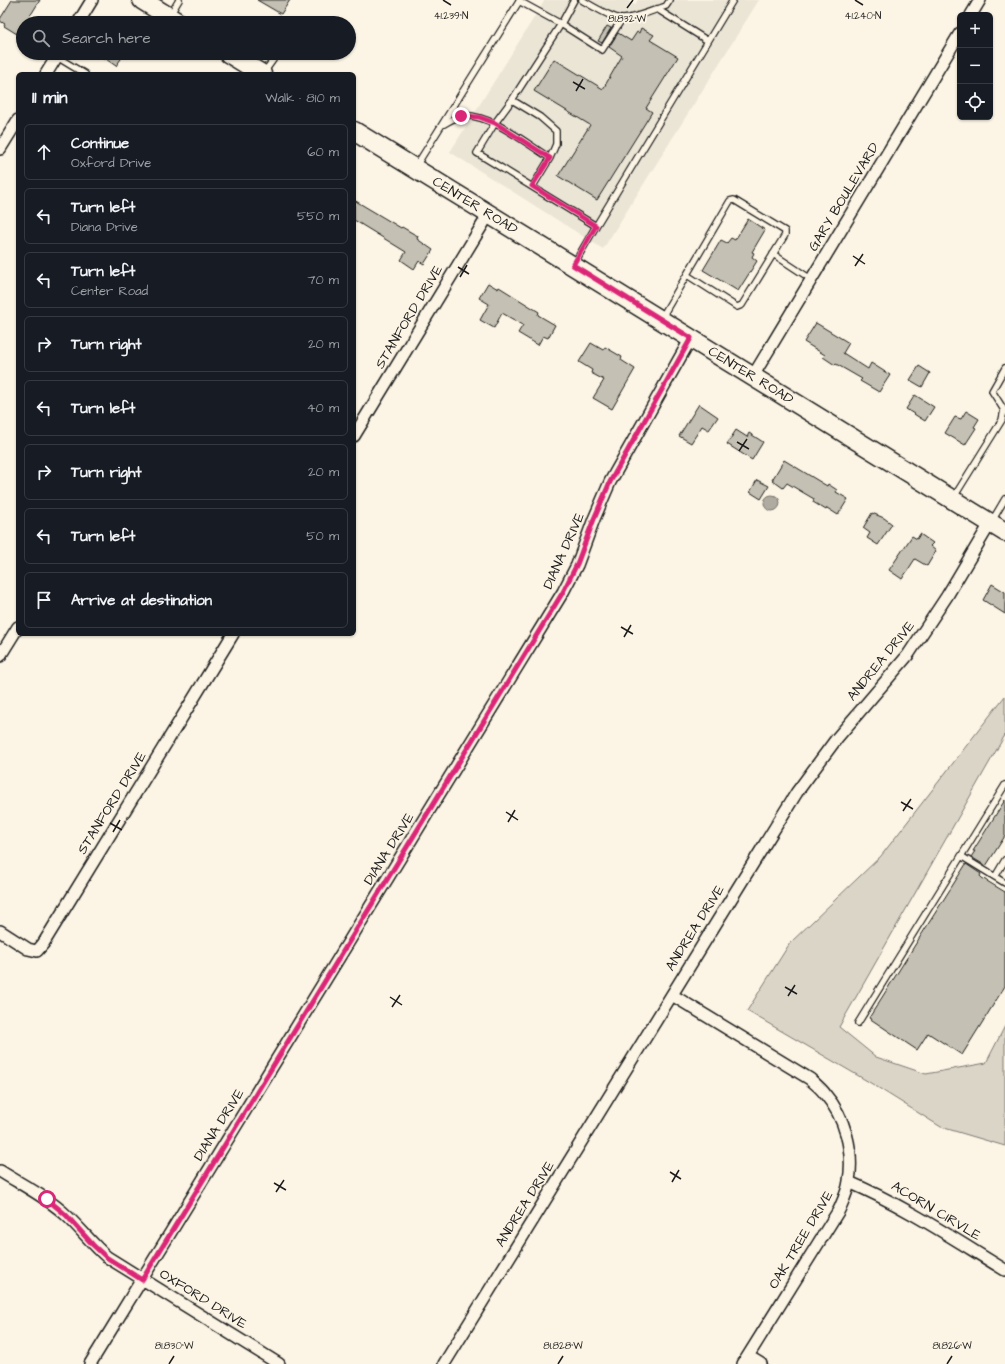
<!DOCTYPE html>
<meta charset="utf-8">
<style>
:root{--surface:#171b24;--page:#20242c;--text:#f1f3f6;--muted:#9ea1a6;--line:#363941}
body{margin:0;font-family:"Architects Daughter",sans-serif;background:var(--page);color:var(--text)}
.controls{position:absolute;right:12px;top:12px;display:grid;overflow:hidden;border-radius:6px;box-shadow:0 1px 3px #0004}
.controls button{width:36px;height:36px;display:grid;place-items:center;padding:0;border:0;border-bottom:1px solid var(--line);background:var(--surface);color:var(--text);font:20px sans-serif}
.stop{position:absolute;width:12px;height:12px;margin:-9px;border:3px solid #db2777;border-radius:50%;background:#fff}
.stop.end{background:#db2777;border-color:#fff;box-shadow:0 1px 4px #0008}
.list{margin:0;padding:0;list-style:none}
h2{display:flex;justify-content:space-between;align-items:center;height:52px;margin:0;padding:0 16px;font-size:17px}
h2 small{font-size:13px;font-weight:400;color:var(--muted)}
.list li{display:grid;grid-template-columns:26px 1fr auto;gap:12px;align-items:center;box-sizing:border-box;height:56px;margin:0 8px 8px;padding:0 8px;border:1px solid var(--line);border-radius:6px}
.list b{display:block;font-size:15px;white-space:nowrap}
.list p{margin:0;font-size:13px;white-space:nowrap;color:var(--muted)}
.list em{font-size:13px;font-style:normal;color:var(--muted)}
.icon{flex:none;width:22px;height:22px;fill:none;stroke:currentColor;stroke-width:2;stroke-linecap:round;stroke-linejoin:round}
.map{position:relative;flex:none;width:1005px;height:1364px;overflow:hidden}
.search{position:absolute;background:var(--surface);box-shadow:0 1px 3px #0004;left:16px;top:16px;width:340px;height:44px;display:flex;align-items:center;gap:10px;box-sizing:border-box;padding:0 14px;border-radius:22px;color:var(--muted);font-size:15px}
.panel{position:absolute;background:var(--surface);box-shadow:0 1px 3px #0004;left:16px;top:72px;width:340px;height:564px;border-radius:6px}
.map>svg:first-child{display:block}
</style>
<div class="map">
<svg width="1005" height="1364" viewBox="0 0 1005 1364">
<rect width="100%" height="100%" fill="#fcf5e5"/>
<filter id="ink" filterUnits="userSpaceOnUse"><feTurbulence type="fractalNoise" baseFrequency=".025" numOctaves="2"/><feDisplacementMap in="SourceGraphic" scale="8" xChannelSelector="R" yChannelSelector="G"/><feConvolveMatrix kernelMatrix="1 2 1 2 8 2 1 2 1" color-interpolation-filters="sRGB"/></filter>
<g filter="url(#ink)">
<path fill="#ebe5d6" d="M545,0H627L635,5L638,0H759L603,249L450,152Z"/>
<path fill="#dbd5c8" stroke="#7c7872" d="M1005,696V735L839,1027L876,1057L926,1074L986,1063L1005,1026V1146L941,1127L869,1082L747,1011L790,943L881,856Z"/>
<path fill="#b0aba1" stroke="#75726c" d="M764 503a8 8 0 1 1 16 0a8 8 0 1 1-16 0Z"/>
<path fill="#c4c0b3" stroke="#1c1c1c" d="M12,0H40L32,13L23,23L17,34L4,26L5,24L0,21V19Z
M257,0H290L281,14Z
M607,26L611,28L602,43L598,41Z
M641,28L654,35L650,40L678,57L646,108L652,112L597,200L558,176L590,125L534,91L554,59L603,89L622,56L609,47L618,33L631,41L637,32L639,33Z
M97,53H125L116,66Z
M354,200L401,228L402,227L414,234L418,236L417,239L433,250L424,264L419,261L414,269L401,260L406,252L354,220Z
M748,219L765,230L752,252L754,253L752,257L757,261L738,291L703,270L721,240L727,243L731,238L735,240Z
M488,283L498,289L499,287L539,312L538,315L555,325L548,338L543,336L538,345L518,333L523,325L502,313L494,328L480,320L489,304L479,298Z
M816,323L849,343L843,353L868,369L871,363L890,375L879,392L860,381L862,379L836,364L835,365L823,357L825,355L804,342Z
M591,343L603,350L605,347L622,357L621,360L635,369L612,409L593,398L604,380L591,373L592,370L579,362Z
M919,366L930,373L922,387L910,380Z
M915,395L934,407L925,421L906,409Z
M699,404L718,417L709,430L702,426L691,443L679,436Z
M966,411L979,419L974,427L976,428L965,445L945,433L955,417L961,419Z
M736,430L747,437L749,433L763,442L752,460L727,444Z
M784,460L827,486L828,484L837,490L836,492L848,499L838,515L827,508L826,510L813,502L814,499L787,483L783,488L772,480Z
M757,480L769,486L761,499L750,492Z
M872,513L884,518L892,524L878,545L867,538L870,533L863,528Z
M920,534L933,543L930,546L936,551L927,566L915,559L902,579L889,570L912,536L917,539Z
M992,584L1005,592V614L983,600Z
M1005,800V836L986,866L971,857L975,851H973Z
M966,864L981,874L980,876L982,878L1005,892V986L962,1055L928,1033L917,1050L869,1018Z"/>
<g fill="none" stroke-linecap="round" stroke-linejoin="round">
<defs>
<path id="lane" d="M574,0L561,24L602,50L622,19
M582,0C594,7 608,16 621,19C631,20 657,9 666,6L670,0
M657,9L708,41
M170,15L179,0
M57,57L85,74
M263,74L278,53
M512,100L495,123L477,153L596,226L733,0
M442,125C448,122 455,117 462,116C490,113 527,144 550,158L556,144V131L540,117L512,100L561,24L519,1
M416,166L520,0
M533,186L550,158
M773,254L811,279
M574,264L596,226
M662,317L730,201L734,200L785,231V235L742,305L737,307L687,275
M954,497L1002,420L1004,410L992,391L1005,368
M992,521L1005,499
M961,856L1005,883
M995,877L1005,860
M858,1023L1005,785"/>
<path id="street" d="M971,15L980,0
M78,23L92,0
M46,74L59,53
M0,149L18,120
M753,376L960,33
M354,436L489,214
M0,656L18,627
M0,931L28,949L37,951L43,944L233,634
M672,995L810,1079C815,1084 821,1088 825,1094C845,1117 854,1151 849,1181C848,1191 843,1201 839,1210L743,1364
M0,1171C22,1185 47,1197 66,1215C81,1229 92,1244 107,1257L279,1364
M849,1182C905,1206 954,1239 1005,1270
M748,1356L761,1364
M90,1364L563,592L577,565L594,519L610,482L691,338
M444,1364L797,792L837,738L908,655L947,596L991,522"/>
<g id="primary">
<path d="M142,0L179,23"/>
<path d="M228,53L262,74"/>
<path id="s1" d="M354,131L1005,532"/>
</g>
</defs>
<use href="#lane" stroke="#1c1c1c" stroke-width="8"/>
<use href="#street" stroke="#1c1c1c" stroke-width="14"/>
<use href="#primary" stroke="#1c1c1c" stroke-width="21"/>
<use href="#lane" stroke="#fcf5e5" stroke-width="5.5"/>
<use href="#street" stroke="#fcf5e5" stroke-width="11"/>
<use href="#primary" stroke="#fcf5e5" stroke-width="18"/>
</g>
</g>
<g fill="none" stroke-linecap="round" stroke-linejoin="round" filter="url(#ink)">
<path stroke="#db2777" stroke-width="5" d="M47,1199L66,1215L93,1245L106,1257L142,1280L563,592L577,564L594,519L610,482L691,338L573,265L596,226L532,186L550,158L495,123L479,117L461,116"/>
</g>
<path fill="none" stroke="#1c1c1c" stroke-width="1.5" d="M443,0L451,5M855,0L863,5M627,8L633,0M573,82L585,89M576,91L583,79M853,256L865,264M855,266L863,254M458,267L469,274M460,277L467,265M737,442L749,449M739,451L747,439M621,627L633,634M624,637L631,625M901,802L913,809M903,811L911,799M506,812L518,820M508,822L515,810M110,823L122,830M113,832L120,820M785,987L797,994M788,996L795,985M390,997L402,1005M392,1007L400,995M670,1172L681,1179M672,1182L679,1170M274,1183L286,1190M276,1192L284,1180M169,1364L174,1356M558,1364L563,1356M947,1364L952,1356"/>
<g text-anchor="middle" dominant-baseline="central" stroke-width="3.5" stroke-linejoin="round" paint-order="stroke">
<g font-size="14" fill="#1c1c1c" stroke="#fcf5e5">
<text transform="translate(844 197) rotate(-59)">GARY BOULEVARD</text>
<text stroke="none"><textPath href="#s1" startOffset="142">CENTER ROAD</textPath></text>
<text transform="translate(409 317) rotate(-59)">STANFORD DRIVE</text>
<text stroke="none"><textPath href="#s1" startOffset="466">CENTER ROAD</textPath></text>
<text transform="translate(564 551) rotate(-66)">DIANA DRIVE</text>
<text transform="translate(881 661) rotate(-51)">ANDREA DRIVE</text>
<text transform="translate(112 803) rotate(-58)">STANFORD DRIVE</text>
<text transform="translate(389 849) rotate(-58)">DIANA DRIVE</text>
<text transform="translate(695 928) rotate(-58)">ANDREA DRIVE</text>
<text transform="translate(219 1125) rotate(-58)">DIANA DRIVE</text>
<text transform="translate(525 1204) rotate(-58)">ANDREA DRIVE</text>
<text transform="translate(936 1211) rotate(31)">ACORN CIRVLE</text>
<text transform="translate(801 1240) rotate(-59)">OAK TREE DRIVE</text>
<text transform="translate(203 1299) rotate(32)">OXFORD DRIVE</text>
</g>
</g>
<g font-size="10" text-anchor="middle" fill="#1c1c1c" stroke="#fcf5e5" stroke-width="3.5" stroke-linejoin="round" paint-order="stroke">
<text x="451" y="19">41.239°N</text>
<text x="863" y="19">41.240°N</text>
<text x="627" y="22">81.832°W</text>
<text x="174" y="1349">81.830°W</text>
<text x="563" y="1349">81.828°W</text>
<text x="952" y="1349">81.826°W</text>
</g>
</svg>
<div class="controls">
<button>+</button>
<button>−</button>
<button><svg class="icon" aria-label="locate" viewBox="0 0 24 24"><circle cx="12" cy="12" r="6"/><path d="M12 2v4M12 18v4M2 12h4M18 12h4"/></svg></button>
</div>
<div class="stop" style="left:47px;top:1199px"></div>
<div class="stop end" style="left:461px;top:116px"></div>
<div class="search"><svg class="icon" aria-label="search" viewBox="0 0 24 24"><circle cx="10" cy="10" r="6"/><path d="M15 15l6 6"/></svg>Search here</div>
<section class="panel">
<h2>11 min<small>Walk · 810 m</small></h2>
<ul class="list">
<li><svg class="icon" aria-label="ahead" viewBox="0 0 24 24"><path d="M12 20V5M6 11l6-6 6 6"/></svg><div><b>Continue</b><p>Oxford Drive</p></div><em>60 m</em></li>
<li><svg class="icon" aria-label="left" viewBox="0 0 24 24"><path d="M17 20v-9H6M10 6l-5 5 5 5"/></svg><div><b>Turn left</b><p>Diana Drive</p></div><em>550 m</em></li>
<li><svg class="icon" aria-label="left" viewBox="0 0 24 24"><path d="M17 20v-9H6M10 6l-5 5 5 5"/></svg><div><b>Turn left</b><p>Center Road</p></div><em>70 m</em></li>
<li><svg class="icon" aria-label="right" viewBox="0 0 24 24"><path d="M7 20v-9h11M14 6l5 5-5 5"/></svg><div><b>Turn right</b></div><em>20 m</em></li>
<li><svg class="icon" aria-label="left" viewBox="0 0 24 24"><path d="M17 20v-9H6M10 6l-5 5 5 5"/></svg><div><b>Turn left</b></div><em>40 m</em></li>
<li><svg class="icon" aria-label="right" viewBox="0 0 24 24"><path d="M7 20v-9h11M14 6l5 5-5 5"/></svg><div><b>Turn right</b></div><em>20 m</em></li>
<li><svg class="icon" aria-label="left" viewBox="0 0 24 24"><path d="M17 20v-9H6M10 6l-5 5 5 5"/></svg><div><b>Turn left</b></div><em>50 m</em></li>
<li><svg class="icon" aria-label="arrive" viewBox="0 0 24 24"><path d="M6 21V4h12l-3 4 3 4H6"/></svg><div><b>Arrive at destination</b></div></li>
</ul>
</section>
</div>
